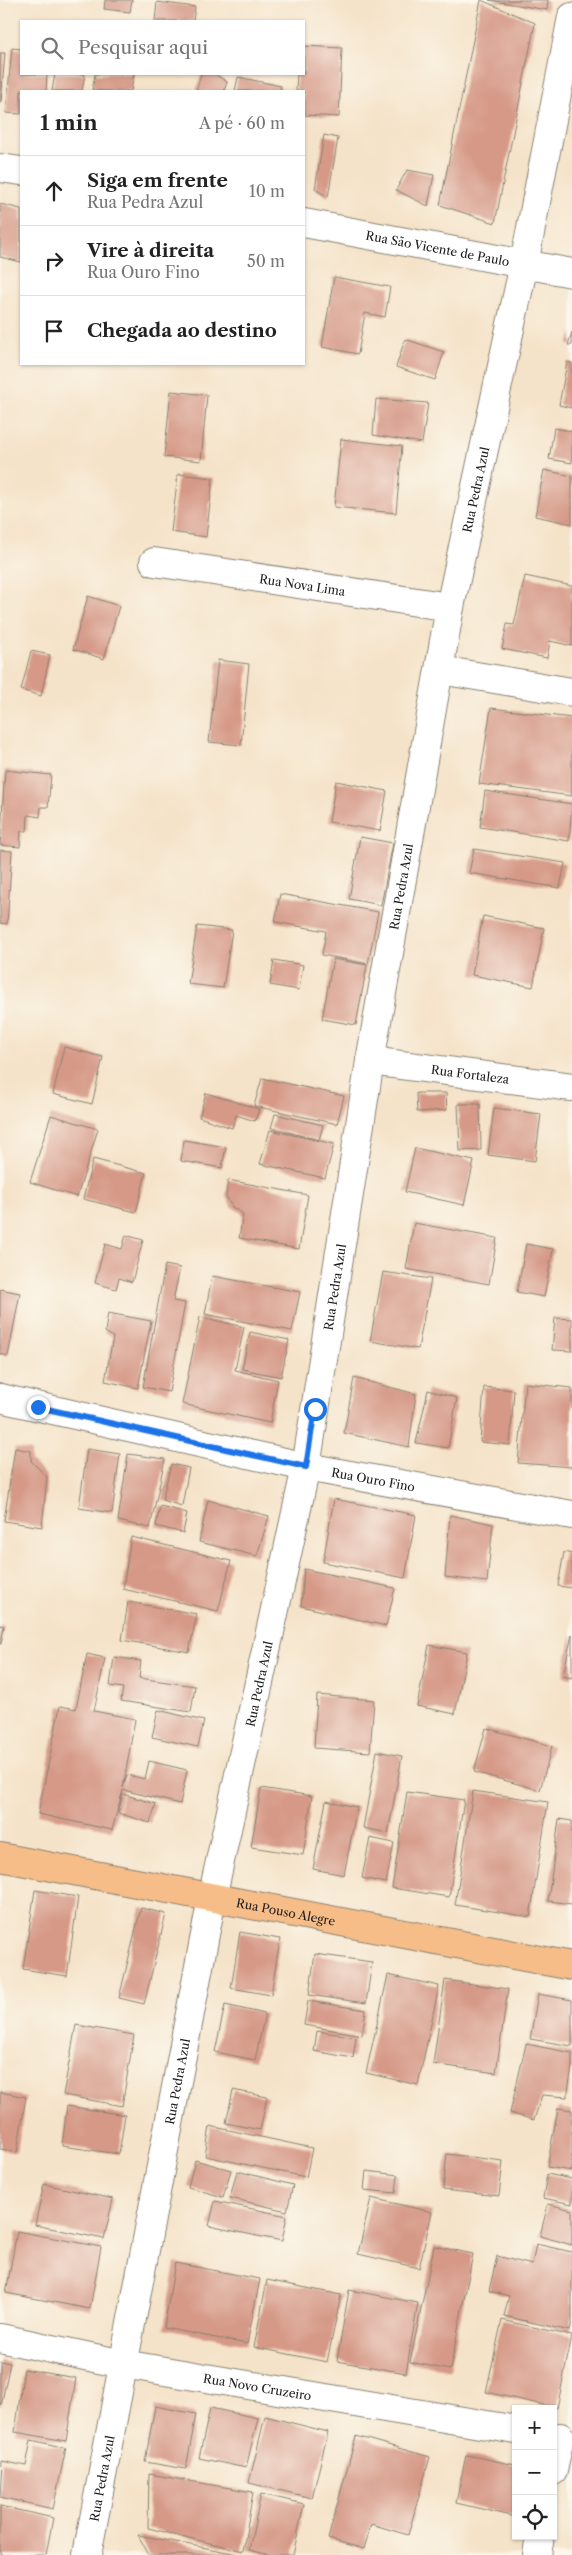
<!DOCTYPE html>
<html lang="pt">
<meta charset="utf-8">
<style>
:root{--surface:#fff;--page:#f6f6f6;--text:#222;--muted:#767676;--line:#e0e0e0}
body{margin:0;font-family:"Libre Caslon Text",serif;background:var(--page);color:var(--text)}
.controls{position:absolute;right:15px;bottom:15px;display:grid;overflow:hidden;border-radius:0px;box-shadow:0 1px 4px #0004}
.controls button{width:45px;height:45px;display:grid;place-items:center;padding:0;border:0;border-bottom:1px solid var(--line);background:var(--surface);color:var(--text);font:25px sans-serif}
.stop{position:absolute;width:15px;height:15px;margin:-11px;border:4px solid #1a73e8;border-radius:50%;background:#fff}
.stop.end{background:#1a73e8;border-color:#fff;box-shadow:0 1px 5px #0008}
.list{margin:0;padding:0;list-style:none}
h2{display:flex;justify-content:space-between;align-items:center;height:65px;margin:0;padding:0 20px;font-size:21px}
h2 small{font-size:16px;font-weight:400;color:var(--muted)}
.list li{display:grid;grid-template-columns:32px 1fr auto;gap:15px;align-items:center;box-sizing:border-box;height:70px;padding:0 20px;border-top:1px solid var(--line)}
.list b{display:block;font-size:19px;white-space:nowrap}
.list p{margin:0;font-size:16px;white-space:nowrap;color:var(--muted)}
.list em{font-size:16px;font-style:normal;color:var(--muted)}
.icon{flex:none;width:28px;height:28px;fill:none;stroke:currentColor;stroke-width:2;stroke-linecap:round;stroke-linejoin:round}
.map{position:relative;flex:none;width:572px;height:2555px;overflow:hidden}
.search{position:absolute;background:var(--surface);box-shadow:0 1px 4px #0004;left:20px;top:20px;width:285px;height:55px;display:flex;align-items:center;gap:12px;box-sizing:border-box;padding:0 18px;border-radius:0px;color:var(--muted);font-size:19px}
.panel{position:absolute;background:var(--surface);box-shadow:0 1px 4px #0004;left:20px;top:90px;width:285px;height:275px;border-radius:0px}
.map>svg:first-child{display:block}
</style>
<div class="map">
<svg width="572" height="2555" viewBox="0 0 572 2555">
<rect width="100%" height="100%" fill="#fbf7ec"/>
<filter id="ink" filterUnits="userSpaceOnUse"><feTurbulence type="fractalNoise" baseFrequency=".02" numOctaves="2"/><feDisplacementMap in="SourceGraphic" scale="10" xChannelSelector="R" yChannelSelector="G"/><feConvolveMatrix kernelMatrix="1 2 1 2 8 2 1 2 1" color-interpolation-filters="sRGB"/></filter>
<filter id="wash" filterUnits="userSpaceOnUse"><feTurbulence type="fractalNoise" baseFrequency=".0096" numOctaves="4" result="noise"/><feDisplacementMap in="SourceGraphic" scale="20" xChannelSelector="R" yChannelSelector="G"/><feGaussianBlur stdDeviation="1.12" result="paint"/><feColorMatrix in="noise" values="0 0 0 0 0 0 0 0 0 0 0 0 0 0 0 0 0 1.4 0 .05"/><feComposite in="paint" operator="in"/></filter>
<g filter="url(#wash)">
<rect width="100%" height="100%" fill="#f5e3c9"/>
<g id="blocks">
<path fill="#d69987" d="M105,0H132L130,12L104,9Z
M481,0L535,23L495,223L440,205Z
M489,0H548L547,10Z
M157,2L195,7L193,21H155Z
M304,46L342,48L339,117L304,115V91H296L297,74H304Z
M12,48L21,49V74H47L46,91H21V114L6,113Z
M0,53H5L1,102H0Z
M55,74H85L82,91H52Z
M95,74H134L131,91H92Z
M201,74H215L227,82L224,91H196Z
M238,77L281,86L280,91H235Z
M324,135L338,138L328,197L315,189Z
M407,170L434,175L428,206L396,190Z
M0,204L21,209V262L0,257Z
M334,277L390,287L385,317L365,313L358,354L322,347Z
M572,332V345H568Z
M405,339L444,352L435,380L396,367Z
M567,362L572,363V408L559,405Z
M171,391L207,395L201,461L164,457Z
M376,399L428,403L422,443L373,435Z
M554,428L572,431V463L549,459Z
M341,439L402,446L396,513L334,507Z
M544,470L572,476V524L535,516Z
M178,474L213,478L206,537L171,532Z
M525,576L572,586V646L550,641L547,658L502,649L507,624L514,625Z
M88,596L119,606L104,659L73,649Z
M31,651L50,655L41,696L21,690Z
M218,660L249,664L241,745L209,742Z
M491,708L572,718V796L479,784Z
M5,770L51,775L48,807H41L40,817L28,815L27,831H21L20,847L0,845Z
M336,781L387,791L380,831L329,822Z
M485,791L572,804L569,841L480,827Z
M360,837L393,843L381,905L349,899Z
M474,849L565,863L560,888L469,873Z
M0,850L12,851L7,924L0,923Z
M280,894L378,912L368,964L322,955L326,931L275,922Z
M483,916L544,928L533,987L472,975Z
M197,926L232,930L223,988L188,984Z
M333,959L367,965L356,1025L322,1019Z
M274,960L303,965L299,990L270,985Z
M64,1047L103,1057L92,1104L53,1094Z
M262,1078L344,1096L337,1124L254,1106Z
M206,1093L259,1109L255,1121L236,1115L232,1128L199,1117Z
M416,1093H446L447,1110L417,1112Z
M458,1104H480L481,1150L460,1151Z
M494,1108L541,1114L535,1161L488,1155Z
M275,1114L323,1125L319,1140L271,1128Z
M51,1115L98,1129L77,1197L30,1182Z
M270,1130L334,1144L325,1178L260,1164Z
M184,1140L226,1147L222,1168L181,1161Z
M415,1148L474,1161L464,1205L405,1192Z
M93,1159L146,1173L136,1212L83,1199Z
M228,1180L308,1195L299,1249L239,1238L243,1214L232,1207L226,1196Z
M414,1223L497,1238L489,1284L406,1269Z
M126,1235L143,1240L132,1282L119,1278L116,1289L95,1283L105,1244L122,1249Z
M526,1244L553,1249L544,1297L517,1292Z
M165,1265L180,1268L173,1301L185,1303L169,1392L143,1387Z
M383,1272L431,1279L418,1349L370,1341Z
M212,1276L300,1292L292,1331L205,1314Z
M0,1289L20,1293L8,1356L0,1354Z
M108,1313L151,1321L138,1388L105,1381L113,1337L105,1332Z
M200,1317L244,1327L235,1370L278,1380L270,1423L182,1404Z
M555,1318L572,1319V1351L552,1350Z
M250,1332L289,1340L281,1377L242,1369Z
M354,1378L416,1394L409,1447L344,1433Z
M525,1383L572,1388V1467L518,1463Z
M484,1387L514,1390L510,1445L480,1442Z
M428,1390L457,1398L448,1448L416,1443Z
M15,1448L31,1451V1461L47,1477L42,1527L4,1521Z
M87,1449L120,1454L112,1513L79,1508Z
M128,1454L165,1459L150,1528L118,1521Z
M171,1464L189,1468L182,1506L162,1500Z
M334,1499L416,1515L405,1578L323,1562Z
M208,1500L269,1516L257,1556L199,1542Z
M160,1506L187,1513L183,1533L156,1526Z
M450,1515L493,1524L487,1582L445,1577Z
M131,1537L231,1561L218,1611L123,1589Z
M564,1552L572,1554V1588L558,1586Z
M304,1569L395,1588L386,1626L301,1606Z
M128,1602L197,1614L189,1652L122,1640Z
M0,1625L4,1626L1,1644H0Z
M572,1634V1678L563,1676Z
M429,1645L467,1652L455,1714L417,1706Z
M87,1654L105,1658L94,1711L135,1719L123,1788L127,1775L145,1779L149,1761L187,1770L180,1804L123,1790L112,1830L38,1814L60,1706L76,1709Z
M114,1657L141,1661L139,1678L195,1686L191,1712L121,1701L123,1688L110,1686Z
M317,1695L374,1700L370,1752L314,1748Z
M158,1710L204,1721L198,1747L152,1737Z
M486,1728L552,1746L540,1790L474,1772Z
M377,1751L402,1756L388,1833L363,1828Z
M261,1788L312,1796L303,1855L251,1847Z
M473,1791L548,1802L530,1917L455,1905Z
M407,1792L464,1800L449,1897L392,1888Z
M123,1794L156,1804L150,1823L118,1813Z
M326,1801L357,1807L344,1875L313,1869Z
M559,1819L572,1821V1904L548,1901Z
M370,1838L394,1843L386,1883L362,1878Z
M35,1890L78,1897L67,1976L23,1969Z
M141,1908L166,1914L144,2004L119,1998Z
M240,1932L280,1939L271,1995L231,1988Z
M315,1954L372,1962L366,2003L309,1995Z
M388,1975L439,1986L418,2085L366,2073Z
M445,1980L508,1989L496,2073L433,2064Z
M538,1994L572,2000V2046L530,2039Z
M308,2001L366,2010L362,2035L304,2025Z
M225,2005L265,2014L255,2060L215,2052Z
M76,2025L134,2035L122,2106L63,2095Z
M317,2031L356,2037L353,2058L314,2051Z
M526,2044L572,2053V2067L567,2097L542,2095L534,2120L510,2113Z
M233,2090L267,2097L260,2130L226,2123Z
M0,2092L26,2097L17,2152L0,2149Z
M67,2106L125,2115L119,2154L62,2146Z
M558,2108L572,2110V2171L547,2167Z
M210,2126L312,2148L306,2177L205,2156Z
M447,2154L503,2161L499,2196L443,2190Z
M195,2160L231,2170L223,2197L188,2187Z
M237,2171L293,2185L287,2211L230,2198Z
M366,2171L398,2175L396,2193L364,2190Z
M547,2174L572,2179V2204L543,2198Z
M44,2184L113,2199L104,2239L35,2225Z
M371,2198L432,2212L419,2268L358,2254Z
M215,2201L287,2216L282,2241L209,2226Z
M548,2204L572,2210V2245L540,2236Z
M17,2231L101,2247L90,2309L6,2293Z
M536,2244L572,2252V2321L570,2331L504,2316L509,2296L489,2291L497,2256L532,2265Z
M434,2246L473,2254L450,2370L410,2362Z
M175,2263L260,2279L247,2344L164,2328Z
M267,2280L341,2295L327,2362L254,2347Z
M349,2290L418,2303L406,2373L337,2361Z
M502,2320L572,2336L557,2408L486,2392Z
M0,2361L10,2363L1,2406H0Z
M24,2369L76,2378L66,2441L15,2432Z
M155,2406L196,2414L186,2469L145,2462Z
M210,2408L258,2418L246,2468L199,2458Z
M265,2416L328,2432L312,2498L249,2483Z
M356,2436L430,2457L408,2535L371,2524L364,2549L328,2539Z
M31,2440L66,2448L53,2509L0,2497L2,2461L26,2466Z
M466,2455L516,2465V2517L456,2503Z
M149,2474L253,2492L243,2551L148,2528Z
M261,2494L304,2504L293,2555H270L249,2550Z
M0,2506L53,2518L46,2555H0Z
M138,2535L238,2554V2555H149Z"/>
</g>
</g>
<g filter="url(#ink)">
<use href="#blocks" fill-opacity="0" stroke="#888072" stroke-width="1"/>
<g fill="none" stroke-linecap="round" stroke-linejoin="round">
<defs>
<g id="minor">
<path d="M0,168L21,171"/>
<path id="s1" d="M304,223L572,273"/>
<path id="s2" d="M154,562L450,607"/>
<path d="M440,670L572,692"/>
<path id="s3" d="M370,1061L572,1087"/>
<path id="s4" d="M0,1398L306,1467L572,1515"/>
<path id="s5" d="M0,2338L123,2364L516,2430"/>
<path d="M553,2471L560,2437"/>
<path id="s6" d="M87,2555L212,1898L306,1467L370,1061L450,607L524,264L572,17"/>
<path d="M537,2555L540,2536"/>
</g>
<g id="major">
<path id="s7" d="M0,1857L572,1966"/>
</g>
</defs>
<use href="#minor" stroke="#888072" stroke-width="30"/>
<use href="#major" stroke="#888072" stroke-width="30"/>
<use href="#minor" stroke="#fff" stroke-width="28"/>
<use href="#major" stroke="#f7bd88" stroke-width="28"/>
</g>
</g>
<g fill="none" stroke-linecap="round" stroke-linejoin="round" filter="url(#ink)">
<path stroke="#1a73e8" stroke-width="6" d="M38,1407L306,1467L315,1409"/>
</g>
<g text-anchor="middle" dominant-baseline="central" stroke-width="5" stroke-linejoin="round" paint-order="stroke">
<g font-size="12" fill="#1c1c1c" stroke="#fbf7ec">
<text stroke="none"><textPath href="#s1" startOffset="136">Rua São Vicente de Paulo</textPath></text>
<text stroke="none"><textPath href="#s6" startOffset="2102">Rua Pedra Azul</textPath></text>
<text stroke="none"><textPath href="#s2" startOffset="150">Rua Nova Lima</textPath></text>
<text stroke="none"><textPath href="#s6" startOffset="1698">Rua Pedra Azul</textPath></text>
<text stroke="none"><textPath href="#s3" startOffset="101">Rua Fortaleza</textPath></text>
<text stroke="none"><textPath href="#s6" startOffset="1292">Rua Pedra Azul</textPath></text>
<text stroke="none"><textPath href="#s4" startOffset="382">Rua Ouro Fino</textPath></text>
<text stroke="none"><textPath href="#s6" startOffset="888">Rua Pedra Azul</textPath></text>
<text stroke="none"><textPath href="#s7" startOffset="291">Rua Pouso Alegre</textPath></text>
<text stroke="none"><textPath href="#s6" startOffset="482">Rua Pedra Azul</textPath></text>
<text stroke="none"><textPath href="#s5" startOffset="262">Rua Novo Cruzeiro</textPath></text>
<text stroke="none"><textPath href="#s6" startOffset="78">Rua Pedra Azul</textPath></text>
</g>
</g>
</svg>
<div class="controls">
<button>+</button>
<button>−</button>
<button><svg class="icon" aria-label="locate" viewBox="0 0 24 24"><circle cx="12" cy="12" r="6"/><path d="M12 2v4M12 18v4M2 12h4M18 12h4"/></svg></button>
</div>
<div class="stop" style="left:315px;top:1409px"></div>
<div class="stop end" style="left:38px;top:1407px"></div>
<div class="search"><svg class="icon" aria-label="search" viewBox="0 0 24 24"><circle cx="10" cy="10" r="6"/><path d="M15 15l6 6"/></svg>Pesquisar aqui</div>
<section class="panel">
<h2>1 min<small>A pé · 60 m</small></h2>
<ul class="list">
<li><svg class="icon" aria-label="ahead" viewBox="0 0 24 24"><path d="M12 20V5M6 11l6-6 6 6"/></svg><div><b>Siga em frente</b><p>Rua Pedra Azul</p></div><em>10 m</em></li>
<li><svg class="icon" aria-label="right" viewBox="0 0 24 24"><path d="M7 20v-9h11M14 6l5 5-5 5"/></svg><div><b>Vire à direita</b><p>Rua Ouro Fino</p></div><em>50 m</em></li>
<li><svg class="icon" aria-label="arrive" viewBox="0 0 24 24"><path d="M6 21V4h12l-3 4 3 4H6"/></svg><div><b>Chegada ao destino</b></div></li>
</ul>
</section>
</div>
